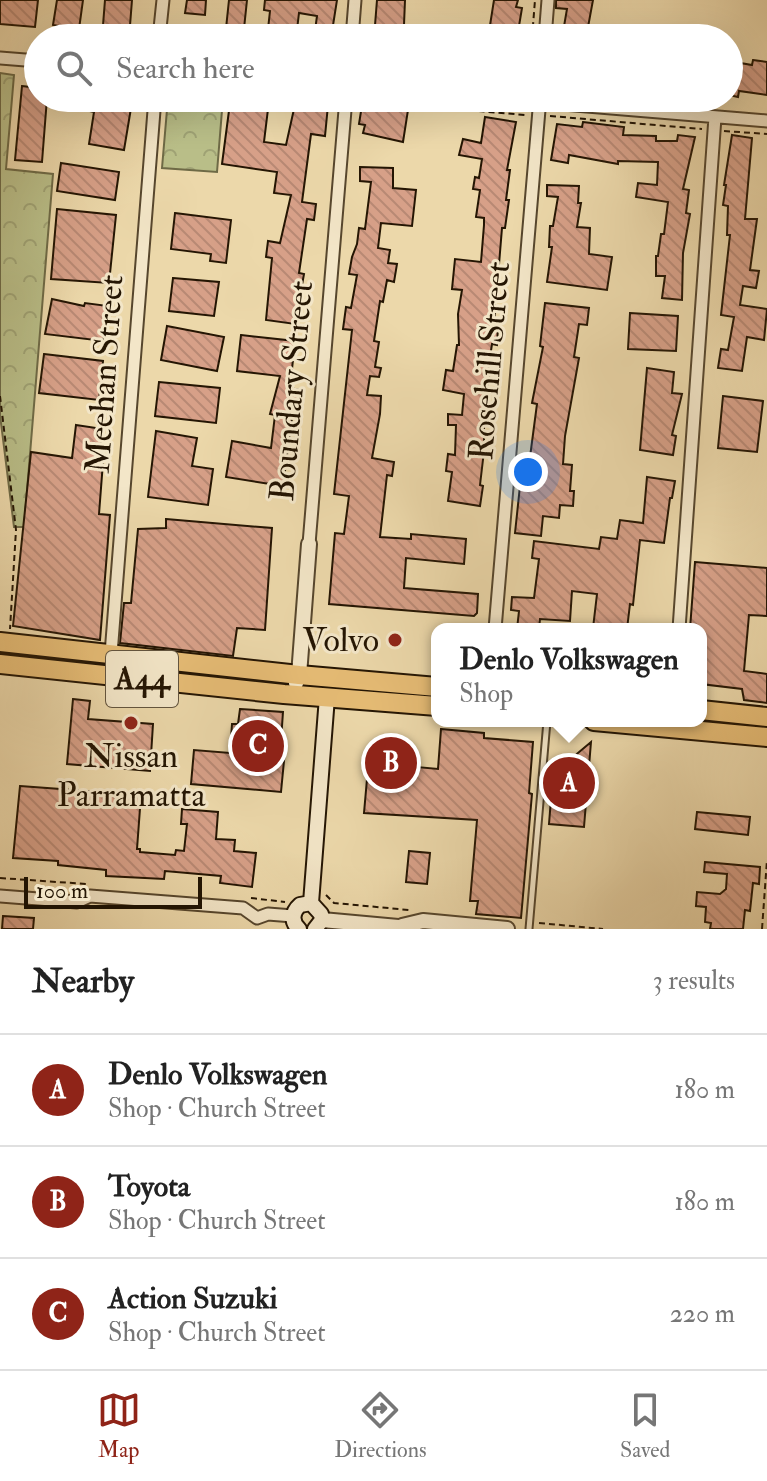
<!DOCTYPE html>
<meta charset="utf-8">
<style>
:root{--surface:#fff;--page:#f2f2f2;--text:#222;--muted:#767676;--line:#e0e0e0;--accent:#8f2418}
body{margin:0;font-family:"IM FELL Double Pica",serif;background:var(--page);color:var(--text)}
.scale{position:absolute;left:24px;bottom:20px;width:178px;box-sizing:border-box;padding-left:8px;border:4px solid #241503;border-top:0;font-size:22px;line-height:28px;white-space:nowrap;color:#241503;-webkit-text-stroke:6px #f3e6c8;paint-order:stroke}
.you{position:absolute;left:528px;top:472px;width:28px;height:28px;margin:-20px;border:6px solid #fff;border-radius:50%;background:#1a73e8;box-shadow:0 0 0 12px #1a73e833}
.badge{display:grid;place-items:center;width:52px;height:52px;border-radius:50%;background:var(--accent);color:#fff;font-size:26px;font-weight:700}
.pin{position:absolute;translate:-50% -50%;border:4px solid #fff;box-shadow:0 2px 8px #0006}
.popup{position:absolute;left:431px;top:623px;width:276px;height:104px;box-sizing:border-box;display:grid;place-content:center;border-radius:16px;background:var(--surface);filter:drop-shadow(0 2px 6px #0005);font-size:26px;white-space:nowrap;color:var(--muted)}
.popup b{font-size:30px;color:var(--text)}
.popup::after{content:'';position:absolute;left:50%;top:100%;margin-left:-16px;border:16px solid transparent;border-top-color:var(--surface)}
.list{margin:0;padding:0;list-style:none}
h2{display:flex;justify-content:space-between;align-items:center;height:104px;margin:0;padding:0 32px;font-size:34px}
h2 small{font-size:26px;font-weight:400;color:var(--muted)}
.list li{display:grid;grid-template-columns:52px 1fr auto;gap:24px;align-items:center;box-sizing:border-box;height:112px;padding:0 32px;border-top:2px solid var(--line)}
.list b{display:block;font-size:30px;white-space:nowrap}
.list p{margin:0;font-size:26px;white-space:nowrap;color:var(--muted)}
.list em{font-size:26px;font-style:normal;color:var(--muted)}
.icon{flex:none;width:44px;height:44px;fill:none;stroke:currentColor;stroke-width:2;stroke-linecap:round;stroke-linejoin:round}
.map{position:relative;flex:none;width:767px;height:929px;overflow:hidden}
.search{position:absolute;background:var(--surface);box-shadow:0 8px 32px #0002;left:24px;right:24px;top:24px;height:88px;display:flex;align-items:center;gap:20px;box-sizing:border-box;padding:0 28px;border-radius:44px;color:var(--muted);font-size:30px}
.sheet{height:440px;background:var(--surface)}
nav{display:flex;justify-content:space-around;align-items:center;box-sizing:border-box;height:112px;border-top:2px solid var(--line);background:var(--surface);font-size:22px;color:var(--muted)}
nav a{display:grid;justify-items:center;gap:4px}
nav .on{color:var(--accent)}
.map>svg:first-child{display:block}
</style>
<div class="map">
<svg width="767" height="929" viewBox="0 0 767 929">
<defs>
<pattern id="park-crowns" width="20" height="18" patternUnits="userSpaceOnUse" patternTransform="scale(2)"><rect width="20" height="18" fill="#b9be88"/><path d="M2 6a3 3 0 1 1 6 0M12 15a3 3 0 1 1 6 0" fill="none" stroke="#9fa274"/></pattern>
<pattern id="building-back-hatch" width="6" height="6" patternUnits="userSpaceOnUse" patternTransform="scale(2)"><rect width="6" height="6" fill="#d7a088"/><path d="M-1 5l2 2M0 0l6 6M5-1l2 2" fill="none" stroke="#b88974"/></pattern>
</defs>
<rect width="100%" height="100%" fill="#ecd8aa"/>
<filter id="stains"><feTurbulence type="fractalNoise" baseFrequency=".0025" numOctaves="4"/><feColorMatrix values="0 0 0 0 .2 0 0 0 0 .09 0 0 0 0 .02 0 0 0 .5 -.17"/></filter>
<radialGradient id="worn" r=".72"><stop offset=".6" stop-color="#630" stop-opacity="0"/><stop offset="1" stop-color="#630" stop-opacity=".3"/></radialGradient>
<path fill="url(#park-crowns)" stroke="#6e6a46" stroke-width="2" d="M0,73L14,75L6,169L53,174L24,527H14L0,415Z
M168,98H223L217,172L162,168Z"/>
<path fill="url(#building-back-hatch)" stroke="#241503" stroke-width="2" d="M0,0H38L35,27L0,24Z
M57,0H83L79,29L53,25Z
M105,0H132L129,38H102Z
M187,0H206L205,15L185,13Z
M229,0H247L243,38H225Z
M265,0H337L331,38H314L317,16L299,13L296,38H267L270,11L264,10Z
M377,0H405L404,25H409L407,38H374Z
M494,0H518L516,7L522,8L517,38H488Z
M556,0H593L586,38H562L567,9L556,8Z
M753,60L767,62V95L739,91L738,97L729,95V61L752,65Z
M22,86L38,88V98H47L42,162L15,160Z
M50,98H104L132,102L124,150L89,144L94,112L50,102Z
M296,100L328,105L325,136L311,134L302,202L316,204L314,220L307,219L299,273L304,274L295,324L266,320L272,258L266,257L268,241L280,243L291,195L274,193L277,172L222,164L230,103L268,109L264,142L286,145Z
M362,105L408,110L403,142L363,133L365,125L359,124Z
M485,117L516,122L507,170H510L506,200H509L505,228H502L494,325H498L497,345L492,344L487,377H489L484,408V451L480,485L483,486L480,506L448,501L452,472L446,471L448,454L455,455L456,425H448V414L462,415L464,394L443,390L446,370L453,371L457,345H459L458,314L462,290L452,289L455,259L481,262L484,225V218L476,217L480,190L473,189L475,177L479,178L482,159L459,155L463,139L481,143Z
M583,122L624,127L623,135L656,136V141H677L678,135L695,137L683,189L689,190L686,213L690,214L683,253L682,300L662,298L665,276H656V256H658L661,234H664L668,202L636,197L638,183L657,185L658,162L618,161V164L569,155L568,163L551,160L557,124L582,127Z
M732,135L752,138L745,219H757L750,270L759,271L756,288L743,286L740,305L767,309L764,340L747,337L742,371L718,368L721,349L728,350L734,317L721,315L730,235H727L728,206L723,205L726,185H724Z
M61,163L119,172L115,200L57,191Z
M360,167L393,168V188L416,190L412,226L381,223L378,248L390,250L388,263L397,264L394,282L387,280L383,302L380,301L374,341L379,342L375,367L381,368L379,377L370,376L367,395L381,396L380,414L372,458L394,462L392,476L387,475L380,537L411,539V534L466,539L464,564L406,558L404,588L478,594L477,613L474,616L329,604L335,533L344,534L349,496L334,494L352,330L343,329L346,307L351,308L357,275L349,274L352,257L357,244L359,228L365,229L371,182L360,181Z
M547,185L579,186L578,203H581L577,227L590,228L589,254L612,257L607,290L547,282L552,247H549L550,226H553L558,197L547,196Z
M57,209L116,215L109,283L51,279Z
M175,213L231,220L226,263L210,261L211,254L171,249Z
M173,278L219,282L214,316L169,311Z
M52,299L84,306L85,303L108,306L103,341L45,334Z
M545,303L589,308L587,325L579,324L574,357L579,358L565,436L563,464L572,465L570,491H574L573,506L560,505L559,518L543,516L541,536L515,533L520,486L534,488L537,457H530L537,404L532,403L543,347L540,346Z
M630,313L678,316L676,351L628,349Z
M167,326L224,337L217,371L161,360Z
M241,335L295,341L290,388L300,390L296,418H292L283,486L226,477L232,441L271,448L275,415L270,414L280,376L237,371Z
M44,354L103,361L99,400L39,393Z
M647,368L674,372L672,393L682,394L672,435L676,436L673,455L640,450Z
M159,382L220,388L216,423L155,416Z
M723,396L763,401L757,452L718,448Z
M76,425L103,429L99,461L103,462L99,514L110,515L100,640L13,626L31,452L72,458Z
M156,431L197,438L192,466L213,469L208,505L148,497Z
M647,477L675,481L672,498H670L664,543L640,540L633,605L630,604L627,629L593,628L597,594L572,591L570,621L540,619L539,629H517L519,611L511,610L512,597L534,598L539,559L532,558L534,541L599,549L601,537L617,539L620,520L643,523Z
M166,519L272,528L265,630L237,628L233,656L120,643L124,603H131L138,529L166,528Z
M695,562L767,568V616L749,615L744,671L767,674V703L744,700L742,689L701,684V629H690Z
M73,699L90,701L88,719L153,724L150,771L67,764Z
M240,709L283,712L281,740H286L281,792L191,784L194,750L230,753L232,724H238Z
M441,729L484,733V738L533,742L529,793L532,794L521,918L476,914L478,901H470L477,820L364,813L367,779L405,782L406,766L438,769Z
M591,742L584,827L549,824L553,774Z
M20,786L141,795L137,849H140V852L175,855L176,850L184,851L187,824H181L182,809L218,812L216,839L235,840L234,851L256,853L252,887L220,883L221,876L165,871L164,879L106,876V870L58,865V861L13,858Z
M697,812L750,817L748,835L695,829Z
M409,851L430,853L427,884L406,882Z
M705,862L760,867L759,884L753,883L750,911L745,910L743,929H710L711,923L705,922L706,907L696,906L697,892L720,894L726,889L727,874L704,872Z
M3,916L34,918L33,929H2Z"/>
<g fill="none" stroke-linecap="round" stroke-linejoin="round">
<defs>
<path id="service" d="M529,929L547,721"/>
<path id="minor" d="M159,38L163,0
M352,38L355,0
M545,38L548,0
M0,58L38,61
M490,98L767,121
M309,544L346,98
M495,629L540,98
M679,629L715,117
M111,654L155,98
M0,896L77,902L90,896L243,908L257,918L268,914L293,916"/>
<path id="tertiary" d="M296,683L299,675L309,544
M322,920L409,928
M402,926L423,921L507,929"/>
<path id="secondary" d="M311,903L327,697
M311,903L321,914L322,920L315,929
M299,929C291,922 292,912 300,905L311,903"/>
<path id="trunk" d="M0,642L299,675L437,687
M0,664L284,694L437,706
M701,710L767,717
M594,721L767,737"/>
</defs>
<use href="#service" stroke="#56462d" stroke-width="9"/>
<use href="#minor" stroke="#56462d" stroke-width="15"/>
<use href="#tertiary" stroke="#56462d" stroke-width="18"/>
<use href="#secondary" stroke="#241503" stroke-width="18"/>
<use href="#trunk" stroke="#241503" stroke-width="22"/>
<path stroke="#241503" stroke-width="2" stroke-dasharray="6 4" stroke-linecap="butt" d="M532,38L535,0
M359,101L525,115
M550,116L702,129
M724,131L767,134
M0,396L16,530L10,629
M0,878L86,884
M326,895L334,903L409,910
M251,898L285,902
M539,923L603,929
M762,929L767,860"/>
<use href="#service" stroke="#f3e6c8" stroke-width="5"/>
<use href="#minor" stroke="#f3e6c8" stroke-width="11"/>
<use href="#tertiary" stroke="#f3e6c8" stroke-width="14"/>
<use href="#secondary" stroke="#f3e6c8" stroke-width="14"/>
<use href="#trunk" stroke="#e6bc75" stroke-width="18"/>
</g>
<g fill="#8f2418" stroke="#f3e6c8" stroke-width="3">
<circle cx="395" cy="640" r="8"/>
<circle cx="131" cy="723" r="8"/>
</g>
<g text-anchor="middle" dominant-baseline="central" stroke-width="6" stroke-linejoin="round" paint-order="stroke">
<rect fill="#f3e6c8" stroke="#62543e" stroke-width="2" x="106" y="651" width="72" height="56" rx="6"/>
<g font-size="32" font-weight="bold" fill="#241503">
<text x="142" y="679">A44</text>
</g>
<g font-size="34" fill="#241503" stroke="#f3e6c8">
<text transform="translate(490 361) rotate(-85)">Rosehill Street</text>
<text transform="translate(105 374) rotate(-86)">Meehan Street</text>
<text transform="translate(292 391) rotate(-85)">Boundary Street</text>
</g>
<g font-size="34" fill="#241503" stroke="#f3e6c8" text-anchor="end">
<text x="379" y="640">Volvo</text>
<text x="131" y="756" text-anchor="middle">Nissan<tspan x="131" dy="39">Parramatta</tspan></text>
</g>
</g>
<rect width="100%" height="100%" filter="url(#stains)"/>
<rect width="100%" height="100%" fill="url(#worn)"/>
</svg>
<div class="scale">100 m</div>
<div class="you"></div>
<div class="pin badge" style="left:569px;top:783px">A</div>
<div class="popup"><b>Denlo Volkswagen</b>Shop</div>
<div class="pin badge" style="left:391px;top:763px">B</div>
<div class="pin badge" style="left:258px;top:746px">C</div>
<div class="search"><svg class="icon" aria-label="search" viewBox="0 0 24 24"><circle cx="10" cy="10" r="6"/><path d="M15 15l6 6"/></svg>Search here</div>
</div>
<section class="sheet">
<h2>Nearby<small>3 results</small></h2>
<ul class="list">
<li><span class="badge">A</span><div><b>Denlo Volkswagen</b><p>Shop · Church Street</p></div><em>180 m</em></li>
<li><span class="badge">B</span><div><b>Toyota</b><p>Shop · Church Street</p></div><em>180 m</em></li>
<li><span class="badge">C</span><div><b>Action Suzuki</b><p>Shop · Church Street</p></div><em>220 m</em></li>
</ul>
</section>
<nav>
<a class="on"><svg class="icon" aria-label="map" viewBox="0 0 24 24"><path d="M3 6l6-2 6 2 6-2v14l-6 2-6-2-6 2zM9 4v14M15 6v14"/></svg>Map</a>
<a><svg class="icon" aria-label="directions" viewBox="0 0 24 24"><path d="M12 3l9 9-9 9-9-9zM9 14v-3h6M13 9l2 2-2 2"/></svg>Directions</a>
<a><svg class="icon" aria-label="saved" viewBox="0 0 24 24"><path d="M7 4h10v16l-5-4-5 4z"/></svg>Saved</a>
</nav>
